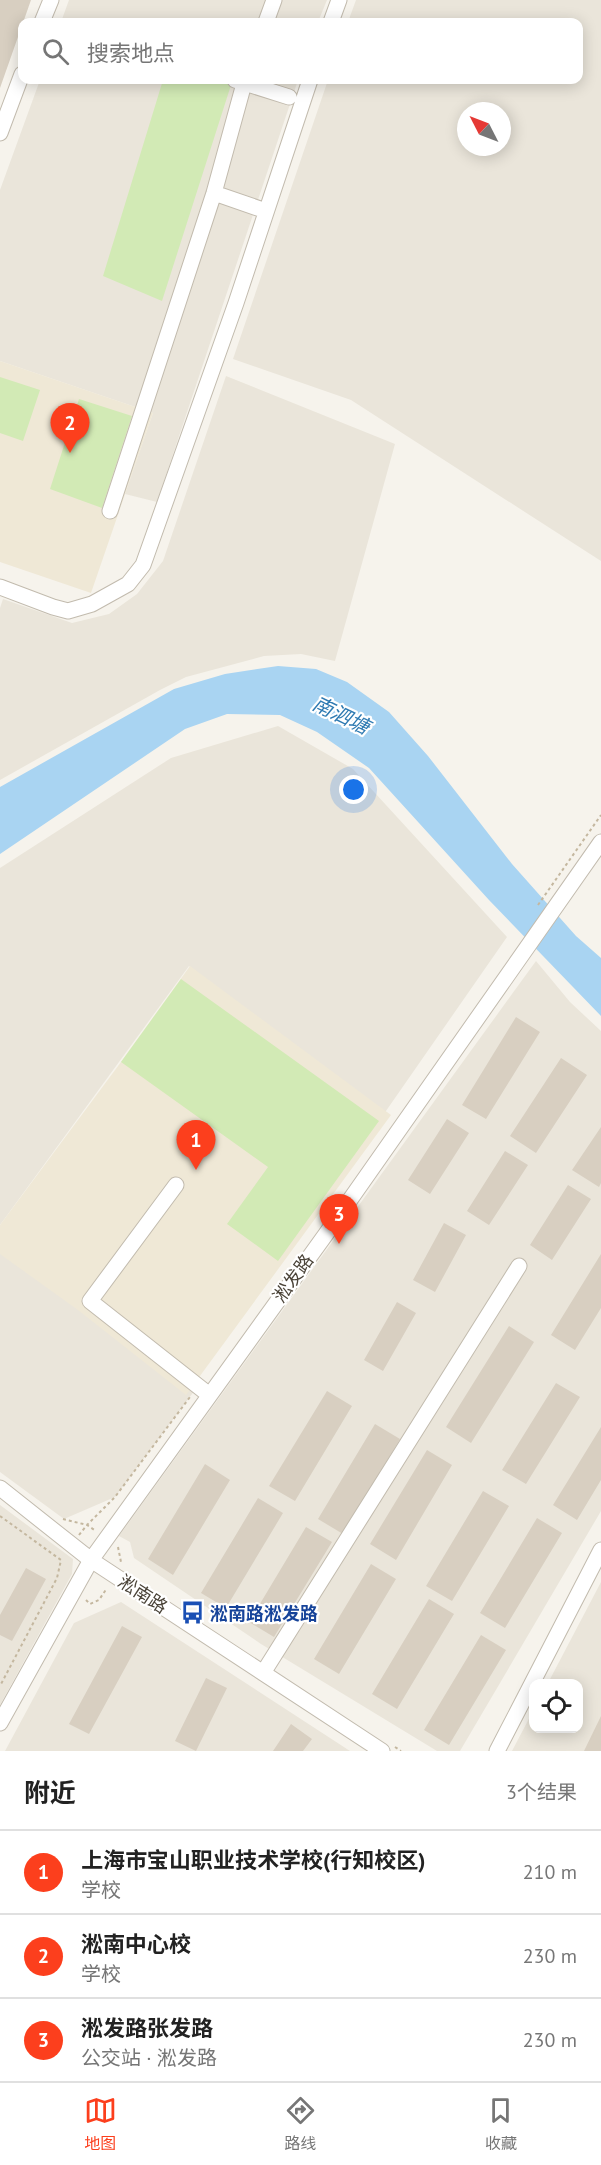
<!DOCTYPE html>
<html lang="zh">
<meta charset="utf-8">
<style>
:root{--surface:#fff;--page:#f2f2f2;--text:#222;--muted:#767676;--line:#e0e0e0;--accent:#fc3f1d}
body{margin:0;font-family:"PT Sans","Noto Sans SC",sans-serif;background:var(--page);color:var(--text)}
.controls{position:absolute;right:18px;bottom:18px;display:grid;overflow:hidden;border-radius:12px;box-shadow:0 3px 15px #0003}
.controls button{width:54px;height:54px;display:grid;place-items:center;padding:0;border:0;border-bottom:2px solid var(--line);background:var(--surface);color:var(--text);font:30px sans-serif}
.compass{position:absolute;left:457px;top:102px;width:54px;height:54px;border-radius:50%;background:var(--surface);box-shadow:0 3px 15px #0003;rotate:312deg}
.you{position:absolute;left:354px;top:790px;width:21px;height:21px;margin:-15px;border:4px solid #fff;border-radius:50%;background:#1a73e8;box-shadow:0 0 0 9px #1a73e833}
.badge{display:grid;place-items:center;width:39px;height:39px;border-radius:50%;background:var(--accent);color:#fff;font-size:20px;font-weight:700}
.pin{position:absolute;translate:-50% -50px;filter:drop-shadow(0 2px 3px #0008)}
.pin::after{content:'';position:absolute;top:32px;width:21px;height:18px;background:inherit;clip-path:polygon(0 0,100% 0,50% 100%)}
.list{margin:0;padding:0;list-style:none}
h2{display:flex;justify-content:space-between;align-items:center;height:78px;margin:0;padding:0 24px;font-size:26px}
h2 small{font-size:20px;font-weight:400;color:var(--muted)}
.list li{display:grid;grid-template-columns:39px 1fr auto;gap:18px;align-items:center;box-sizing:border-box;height:84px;padding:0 24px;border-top:2px solid var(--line)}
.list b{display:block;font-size:22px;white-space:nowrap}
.list p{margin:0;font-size:20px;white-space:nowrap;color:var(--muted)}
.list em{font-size:20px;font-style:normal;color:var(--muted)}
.icon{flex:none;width:33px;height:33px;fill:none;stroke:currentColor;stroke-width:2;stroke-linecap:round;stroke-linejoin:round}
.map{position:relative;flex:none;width:601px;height:1751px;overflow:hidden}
.search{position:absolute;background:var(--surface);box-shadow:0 3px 15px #0003;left:18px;right:18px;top:18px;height:66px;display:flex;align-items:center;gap:15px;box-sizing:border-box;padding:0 21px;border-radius:12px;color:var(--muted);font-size:22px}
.sheet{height:330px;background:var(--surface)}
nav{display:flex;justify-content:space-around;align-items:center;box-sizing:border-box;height:84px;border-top:2px solid var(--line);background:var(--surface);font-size:16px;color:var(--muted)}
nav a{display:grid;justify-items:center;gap:3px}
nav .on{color:var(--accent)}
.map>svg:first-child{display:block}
</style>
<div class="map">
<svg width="601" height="1751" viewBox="0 0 601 1751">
<rect width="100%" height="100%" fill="#f6f3ec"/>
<path fill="#eae5da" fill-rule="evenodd" d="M69,0H327L318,22H61Z
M356,0H601V561L351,400L233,359L328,80H578V22H348ZM466,111H502V147H466Z
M40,80H298L157,502L125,494L153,413L0,361V190Z
M226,376L395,444L335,661L301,654L264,656L186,677L160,690L0,780V608L3,599L72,623L109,614L137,594L163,561Z
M278,726L353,769L507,937L379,1121L189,966L0,1225V868L171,758Z
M536,961L570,1002L601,1031V1511L460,1751H437L261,1644L134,1558L130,1542L119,1536Z
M0,1253L198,1386L115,1497L64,1519L0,1472Z
M0,1505L73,1559L72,1574L0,1705Z
M601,1582V1751H512L533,1711L534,1728H578V1684L548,1683Z
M121,1602L350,1751H5L74,1623Z"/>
<path fill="#efe8d6" d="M0,361L153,413L91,593L0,562Z
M190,966L391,1115L186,1395L78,1310L0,1254V1225L121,1062Z"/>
<path fill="#d2eab5" d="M163,80H217L231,85L162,301L103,276Z
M0,377L40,390L23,441L0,433Z
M79,399L132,416L102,508L50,489Z
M181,979L379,1121L278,1261L227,1224L268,1167L121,1062Z"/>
<path fill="#a9d4f2" d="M278,666L316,669L347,682L389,712L428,756L512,864L576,936L601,958V1016L489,900L369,768L317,732L280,715L227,714L185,729L0,854V787L174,689L225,674Z"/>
<path fill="#d8cfc1" d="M0,0H31L0,88Z
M516,1017L540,1032L486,1119L462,1105Z
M561,1058L587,1075L536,1153L510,1136Z
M447,1119L469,1133L430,1194L408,1180Z
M601,1127V1183L599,1187L572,1170Z
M505,1151L528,1165L489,1225L467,1211Z
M568,1185L591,1199L552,1260L530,1245Z
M444,1223L466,1235L435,1292L413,1280Z
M601,1254V1308L575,1350L551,1335Z
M397,1302L416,1313L383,1371L364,1360Z
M509,1326L534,1342L471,1443L446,1427Z
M556,1383L580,1397L526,1484L502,1470Z
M327,1391L352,1406L295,1501L269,1486Z
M375,1424L400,1439L343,1534L318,1519Z
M601,1427V1480L577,1520L553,1505Z
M427,1450L452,1465L396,1560L370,1544Z
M205,1464L230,1480L173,1575L148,1559Z
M483,1491L509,1506L452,1601L426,1586Z
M258,1498L283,1513L226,1608L201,1593Z
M537,1518L562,1533L505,1628L480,1613Z
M306,1527L332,1542L274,1637L249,1622Z
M371,1564L396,1579L339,1674L314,1659Z
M26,1568L46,1579L12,1641L0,1635V1615Z
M429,1599L454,1614L397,1709L372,1694Z
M122,1626L142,1637L89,1734L69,1724Z
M481,1635L506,1650L449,1745L424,1730Z
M206,1678L227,1688L196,1751L175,1741Z
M601,1716V1751H584Z
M291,1724L312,1739L303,1751H273Z"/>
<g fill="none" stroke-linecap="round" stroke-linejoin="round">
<defs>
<path id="minor" d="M42,22L51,0
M266,22L274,0
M331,22L339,0
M235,80L289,97
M0,133L22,74
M214,193L266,211
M110,511L214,193L245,80
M0,587L53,607L68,611L92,604L128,584L143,565L236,303L310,80
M176,1185L90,1301L208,1394
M0,1488L91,1560L382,1751
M263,1673L519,1266
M0,1723L91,1560L326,1234L601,842
M497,1751L601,1550"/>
</defs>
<use href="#minor" stroke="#c2bbae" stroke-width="17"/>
<path stroke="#c4b79f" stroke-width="2" stroke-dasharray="3 3" stroke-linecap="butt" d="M538,905L601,815
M0,1516L61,1560L57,1578L0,1686
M63,1519L87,1525L115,1497L190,1397
M79,1535L87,1525L96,1531
M118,1547L121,1562
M86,1600L90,1604L99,1600L107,1588
M395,1747L401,1751"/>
<use href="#minor" stroke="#fff" stroke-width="15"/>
</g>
<defs>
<symbol id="bus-bare" viewBox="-9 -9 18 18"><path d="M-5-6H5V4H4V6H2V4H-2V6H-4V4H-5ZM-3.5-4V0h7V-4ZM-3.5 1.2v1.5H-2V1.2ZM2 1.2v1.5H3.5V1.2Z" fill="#1a4fb4" stroke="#fff" stroke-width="2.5" paint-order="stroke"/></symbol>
</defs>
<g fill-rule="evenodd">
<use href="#bus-bare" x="176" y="1596" width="33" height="33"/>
</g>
<g text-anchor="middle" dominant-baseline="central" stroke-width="4.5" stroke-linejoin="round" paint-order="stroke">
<g font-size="18" fill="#4b4439" stroke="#fff">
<text transform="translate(293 1278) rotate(-54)">淞发路</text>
<text transform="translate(143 1594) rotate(33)">淞南路</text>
</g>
<g font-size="18" font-weight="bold" fill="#164399" stroke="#fff" text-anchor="start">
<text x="210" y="1613">淞南路淞发路</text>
</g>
<g font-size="20" font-style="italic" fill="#2e7ab2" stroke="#fff">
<text transform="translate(341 715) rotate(26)">南泗塘</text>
</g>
</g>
</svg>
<div class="controls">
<button><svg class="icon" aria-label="locate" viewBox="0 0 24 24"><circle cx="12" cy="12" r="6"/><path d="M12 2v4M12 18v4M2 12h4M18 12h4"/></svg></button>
</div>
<svg class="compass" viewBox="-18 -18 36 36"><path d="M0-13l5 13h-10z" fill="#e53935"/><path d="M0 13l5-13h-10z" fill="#767676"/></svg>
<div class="you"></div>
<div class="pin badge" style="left:196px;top:1170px">1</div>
<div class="pin badge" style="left:70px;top:453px">2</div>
<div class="pin badge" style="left:339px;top:1244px">3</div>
<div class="search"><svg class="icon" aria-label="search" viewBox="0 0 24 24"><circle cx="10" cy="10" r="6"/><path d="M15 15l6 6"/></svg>搜索地点</div>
</div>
<section class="sheet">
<h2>附近<small>3个结果</small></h2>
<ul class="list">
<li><span class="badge">1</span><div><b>上海市宝山职业技术学校(行知校区)</b><p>学校</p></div><em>210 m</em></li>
<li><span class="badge">2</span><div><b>淞南中心校</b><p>学校</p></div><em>230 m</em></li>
<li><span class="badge">3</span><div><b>淞发路张发路</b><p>公交站 · 淞发路</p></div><em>230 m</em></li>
</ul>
</section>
<nav>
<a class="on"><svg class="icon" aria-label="map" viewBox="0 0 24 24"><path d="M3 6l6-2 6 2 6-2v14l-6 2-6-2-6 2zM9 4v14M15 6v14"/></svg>地图</a>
<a><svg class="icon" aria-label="directions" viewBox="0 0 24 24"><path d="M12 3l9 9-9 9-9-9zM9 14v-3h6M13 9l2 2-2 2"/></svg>路线</a>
<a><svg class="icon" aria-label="saved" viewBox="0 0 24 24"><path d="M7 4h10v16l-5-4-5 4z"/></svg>收藏</a>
</nav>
